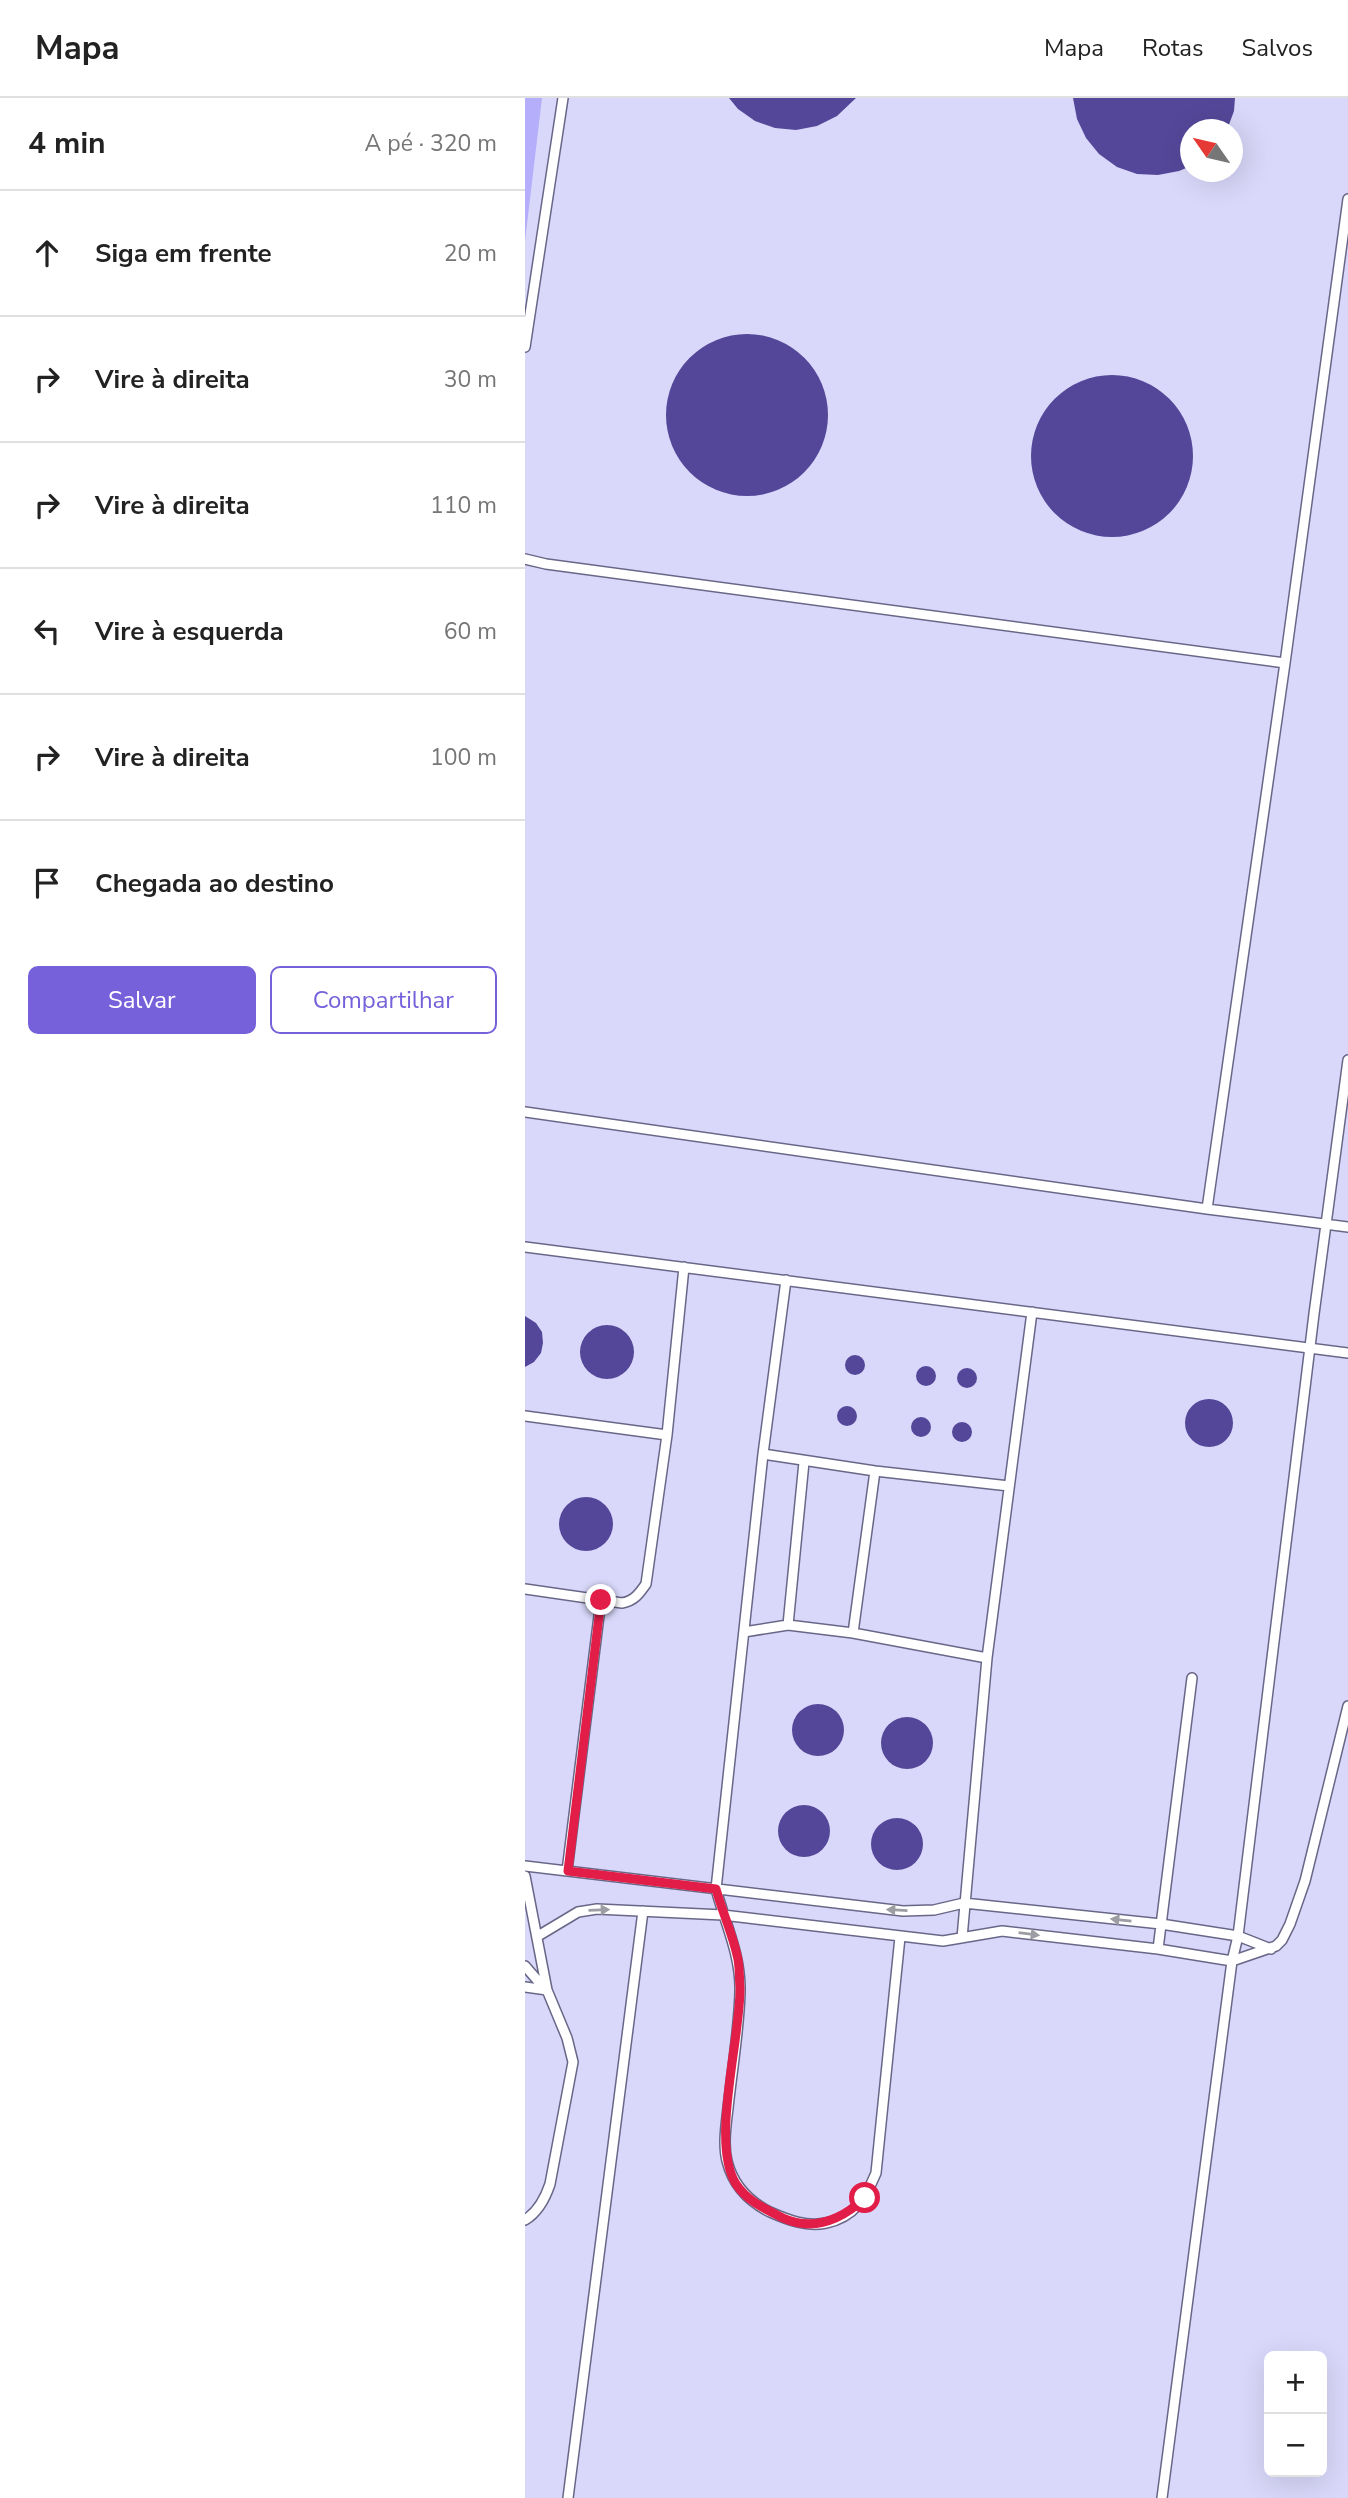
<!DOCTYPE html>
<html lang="pt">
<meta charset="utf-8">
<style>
:root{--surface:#fff;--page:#f6f6f6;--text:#222;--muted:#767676;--line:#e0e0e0;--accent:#7661db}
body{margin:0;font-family:"Nunito Sans",sans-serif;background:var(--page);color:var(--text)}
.controls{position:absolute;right:21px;bottom:21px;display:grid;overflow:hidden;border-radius:10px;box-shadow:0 7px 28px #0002}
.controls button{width:63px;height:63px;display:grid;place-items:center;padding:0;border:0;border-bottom:2px solid var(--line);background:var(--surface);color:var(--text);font:35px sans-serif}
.compass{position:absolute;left:655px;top:21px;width:63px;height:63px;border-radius:50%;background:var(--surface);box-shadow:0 7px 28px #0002;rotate:304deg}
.stop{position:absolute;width:21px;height:21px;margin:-16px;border:5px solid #e11d48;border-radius:50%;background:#fff}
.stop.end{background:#e11d48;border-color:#fff;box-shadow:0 2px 7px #0008}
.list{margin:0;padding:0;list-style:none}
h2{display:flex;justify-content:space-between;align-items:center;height:91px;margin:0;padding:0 28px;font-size:30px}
h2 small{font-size:23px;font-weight:400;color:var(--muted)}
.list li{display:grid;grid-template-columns:46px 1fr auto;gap:21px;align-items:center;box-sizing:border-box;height:126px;padding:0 28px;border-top:2px solid var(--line)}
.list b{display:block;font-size:26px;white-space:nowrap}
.list em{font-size:23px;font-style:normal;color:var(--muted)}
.actions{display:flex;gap:14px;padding:21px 28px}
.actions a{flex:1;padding:16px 0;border:2px solid var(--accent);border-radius:10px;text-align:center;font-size:24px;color:var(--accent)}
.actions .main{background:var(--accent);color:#fff}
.icon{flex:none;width:38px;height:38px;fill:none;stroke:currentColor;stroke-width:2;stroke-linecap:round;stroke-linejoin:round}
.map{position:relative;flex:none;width:823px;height:2400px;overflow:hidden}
header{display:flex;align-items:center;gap:42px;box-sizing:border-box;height:98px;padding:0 35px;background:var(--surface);border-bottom:2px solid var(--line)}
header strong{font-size:33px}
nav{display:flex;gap:38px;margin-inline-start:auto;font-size:24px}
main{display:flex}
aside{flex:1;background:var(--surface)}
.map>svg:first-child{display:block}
</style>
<header>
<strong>Mapa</strong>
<nav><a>Mapa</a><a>Rotas</a><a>Salvos</a></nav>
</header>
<main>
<aside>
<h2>4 min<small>A pé · 320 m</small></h2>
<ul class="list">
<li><svg class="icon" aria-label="ahead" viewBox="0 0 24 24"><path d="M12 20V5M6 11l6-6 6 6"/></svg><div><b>Siga em frente</b></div><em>20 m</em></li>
<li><svg class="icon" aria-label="right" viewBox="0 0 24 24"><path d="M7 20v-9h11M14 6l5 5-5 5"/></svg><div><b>Vire à direita</b></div><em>30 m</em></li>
<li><svg class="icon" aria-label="right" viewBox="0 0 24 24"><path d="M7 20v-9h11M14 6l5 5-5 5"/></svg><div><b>Vire à direita</b></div><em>110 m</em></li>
<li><svg class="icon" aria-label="left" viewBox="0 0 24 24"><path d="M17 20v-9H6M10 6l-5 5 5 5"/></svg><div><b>Vire à esquerda</b></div><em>60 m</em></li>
<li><svg class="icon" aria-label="right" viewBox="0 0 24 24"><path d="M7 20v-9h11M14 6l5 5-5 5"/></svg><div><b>Vire à direita</b></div><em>100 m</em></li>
<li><svg class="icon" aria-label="arrive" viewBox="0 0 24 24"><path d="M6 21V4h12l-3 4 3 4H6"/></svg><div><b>Chegada ao destino</b></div></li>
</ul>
<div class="actions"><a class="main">Salvar</a><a>Compartilhar</a></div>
</aside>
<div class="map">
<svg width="823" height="2400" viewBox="0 0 823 2400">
<rect width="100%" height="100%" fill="#e6e5fb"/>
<path fill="#d9d8fa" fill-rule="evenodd" d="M0,0H823V2400H0ZM666,32H708V74H666ZM744,2258H797V2374H744Z"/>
<path fill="#b4aefb" d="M0,0H17L0,143Z"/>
<path fill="#544799" d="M204,0H331L312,18L292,28L271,32L250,30L230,23L213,11Z
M548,0H710L709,13L702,32H666V68L654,73L633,77L612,76L592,69L574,56L561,40L552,21Z
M141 317a81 81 0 1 1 162 0a81 81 0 1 1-162 0Z
M506 358a81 81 0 1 1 162 0a81 81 0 1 1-162 0Z
M0,1218L11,1225L17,1234L18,1245L16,1255L9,1264L0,1269Z
M55 1254a27 27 0 1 1 54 0a27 27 0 1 1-54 0Z
M320 1267a10 10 0 1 1 20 0a10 10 0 1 1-20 0Z
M391 1278a10 10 0 1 1 20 0a10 10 0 1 1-20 0Z
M432 1280a10 10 0 1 1 20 0a10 10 0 1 1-20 0Z
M660 1325a24 24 0 1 1 48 0a24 24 0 1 1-48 0Z
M312 1318a10 10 0 1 1 20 0a10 10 0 1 1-20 0Z
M386 1329a10 10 0 1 1 20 0a10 10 0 1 1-20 0Z
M427 1334a10 10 0 1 1 20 0a10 10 0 1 1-20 0Z
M34 1426a27 27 0 1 1 54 0a27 27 0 1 1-54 0Z
M267 1632a26 26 0 1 1 52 0a26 26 0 1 1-52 0Z
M356 1645a26 26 0 1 1 52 0a26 26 0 1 1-52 0Z
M253 1733a26 26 0 1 1 52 0a26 26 0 1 1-52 0Z
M346 1746a26 26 0 1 1 52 0a26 26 0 1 1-52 0Z"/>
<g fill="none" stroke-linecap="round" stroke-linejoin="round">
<defs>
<path id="lane" d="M0,249L38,0
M0,461L21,466L760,565
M0,1014L682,1111L823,1129
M682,1111L760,565L823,101
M0,1149L823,1255
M261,1182L238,1356L191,1791C200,1825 216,1857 215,1894C214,1932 207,1972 203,2010C201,2027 198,2047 202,2063C208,2087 223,2103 245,2114C263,2122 281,2129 301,2125C330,2119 341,2099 351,2075L375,1839
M0,1318L142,1337
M238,1356L350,1373L484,1388
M0,1491L97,1505C109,1503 114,1496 121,1486L142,1337L159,1169
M263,1527L279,1364
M219,1534L263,1527L328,1535L462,1560
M328,1535L350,1373
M0,1768L378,1813L409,1812L439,1805L636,1826L713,1838L746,1851
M42,1773L76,1502
M0,1778L22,1892L42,1940L48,1964L25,2086C20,2101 13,2114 0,2122
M13,1838L53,1814L72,1811L198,1817L418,1843L477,1833L633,1851L707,1863L751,1848L757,1842L765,1826L780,1783L823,1608
M437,1840L462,1560L507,1214
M633,1851L667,1580
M0,1868L20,1891
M0,1889L22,1892
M43,2400L118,1813
M637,2400L707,1863L713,1838L789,1216L823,962"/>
</defs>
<use href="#lane" stroke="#696787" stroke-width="12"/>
<use href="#lane" stroke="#fff" stroke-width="9"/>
</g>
<defs><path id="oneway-solid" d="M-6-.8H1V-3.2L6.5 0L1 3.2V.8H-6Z" transform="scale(1.75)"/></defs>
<g fill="#9d9da4">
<use href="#oneway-solid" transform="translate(74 1812) rotate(-2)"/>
<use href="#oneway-solid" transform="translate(372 1812) rotate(-177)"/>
<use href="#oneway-solid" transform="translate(596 1822) rotate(-174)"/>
<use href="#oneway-solid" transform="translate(504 1836) rotate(7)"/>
</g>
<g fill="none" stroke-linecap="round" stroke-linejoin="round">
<path stroke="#e11d48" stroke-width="9" d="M76,1502L43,1773L191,1791C197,1813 207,1835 212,1857C215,1867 214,1879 215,1889C216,1939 185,2045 211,2086C222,2103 240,2111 258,2120C289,2134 317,2121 340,2100"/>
</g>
</svg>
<div class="controls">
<button>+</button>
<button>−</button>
</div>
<svg class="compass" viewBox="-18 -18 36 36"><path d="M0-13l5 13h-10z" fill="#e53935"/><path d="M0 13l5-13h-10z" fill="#767676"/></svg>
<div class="stop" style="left:340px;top:2100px"></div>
<div class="stop end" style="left:76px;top:1502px"></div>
</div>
</main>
